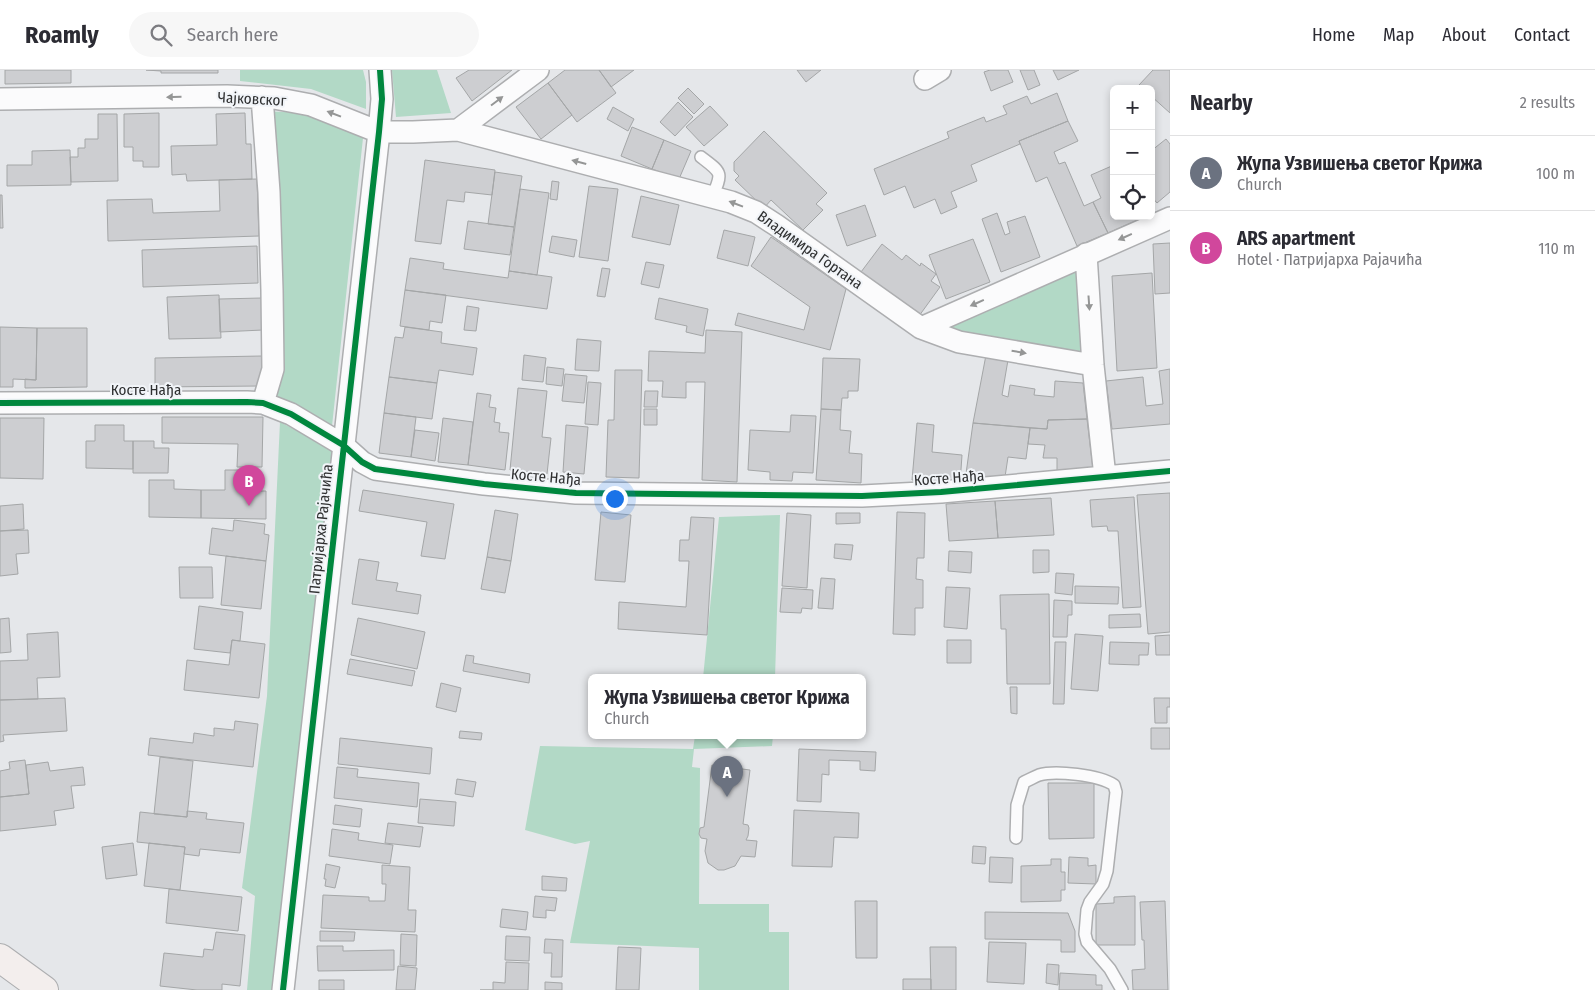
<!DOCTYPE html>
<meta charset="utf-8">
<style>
:root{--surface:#fff;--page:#f7f7f7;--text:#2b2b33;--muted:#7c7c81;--line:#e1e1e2;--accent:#0b8043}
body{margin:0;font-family:"Fira Sans Condensed",sans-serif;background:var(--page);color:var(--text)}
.controls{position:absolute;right:15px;top:15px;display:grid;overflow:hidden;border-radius:8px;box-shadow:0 2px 8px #0003}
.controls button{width:45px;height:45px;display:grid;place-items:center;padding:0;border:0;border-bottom:1px solid var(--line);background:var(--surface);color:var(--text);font:25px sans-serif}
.you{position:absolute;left:614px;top:428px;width:18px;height:18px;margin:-12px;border:4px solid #fff;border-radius:50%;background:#1a73e8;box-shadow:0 0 0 8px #1a73e833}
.badge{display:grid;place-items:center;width:32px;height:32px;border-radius:50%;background:var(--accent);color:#fff;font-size:16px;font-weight:700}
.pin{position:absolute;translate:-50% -41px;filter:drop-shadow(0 1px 2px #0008)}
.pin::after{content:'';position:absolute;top:26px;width:18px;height:15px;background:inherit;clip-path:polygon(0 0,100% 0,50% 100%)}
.popup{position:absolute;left:588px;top:604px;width:278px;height:65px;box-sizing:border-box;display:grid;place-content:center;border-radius:8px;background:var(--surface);filter:drop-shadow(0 1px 4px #0005);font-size:16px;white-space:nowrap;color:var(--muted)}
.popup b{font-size:19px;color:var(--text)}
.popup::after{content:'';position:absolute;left:50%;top:100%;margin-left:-10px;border:10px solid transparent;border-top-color:var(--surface)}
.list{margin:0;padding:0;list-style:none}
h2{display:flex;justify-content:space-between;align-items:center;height:65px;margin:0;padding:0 20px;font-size:21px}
h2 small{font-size:16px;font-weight:400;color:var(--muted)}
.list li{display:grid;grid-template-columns:32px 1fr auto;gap:15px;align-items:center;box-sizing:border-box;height:75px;padding:0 20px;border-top:1px solid var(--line)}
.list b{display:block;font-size:19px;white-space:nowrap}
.list p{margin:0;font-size:16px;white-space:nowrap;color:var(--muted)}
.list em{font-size:16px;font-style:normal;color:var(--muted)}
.icon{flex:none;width:28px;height:28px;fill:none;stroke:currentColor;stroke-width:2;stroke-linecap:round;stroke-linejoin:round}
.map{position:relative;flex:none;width:1170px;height:920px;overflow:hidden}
header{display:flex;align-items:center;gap:30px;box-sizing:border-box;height:70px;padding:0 25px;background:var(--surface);border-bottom:1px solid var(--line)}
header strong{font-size:24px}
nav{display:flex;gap:28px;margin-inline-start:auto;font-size:18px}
.search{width:350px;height:45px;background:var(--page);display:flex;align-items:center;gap:12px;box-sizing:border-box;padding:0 18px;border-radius:28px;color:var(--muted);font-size:19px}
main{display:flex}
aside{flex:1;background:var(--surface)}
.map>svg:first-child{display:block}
</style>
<header>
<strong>Roamly</strong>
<div class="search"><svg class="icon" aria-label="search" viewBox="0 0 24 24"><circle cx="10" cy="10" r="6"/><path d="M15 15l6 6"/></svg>Search here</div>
<nav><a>Home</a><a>Map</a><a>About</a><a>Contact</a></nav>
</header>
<main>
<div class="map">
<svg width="1170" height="920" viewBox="0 0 1170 920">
<rect width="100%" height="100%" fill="#e5e7ea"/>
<path fill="#b2d9c6" d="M240,0H363L366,12V39L311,19L240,11Z
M392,0H437L451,43L396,47Z
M262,41L306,43L363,68L332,356L268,323Z
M1086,184L1093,295L921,258Z
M280,352L335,380L275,920H247L255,826L242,818L267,626Z
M780,445L775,608H703L719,447Z
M695,666H773L772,676L694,679L692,697L700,698L699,834H769V862H789V920H699V878L570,873L590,771L575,774L525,760L540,676L693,679Z"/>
<path fill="#cdced1" stroke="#a4a6a7" d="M5,0H71V13L5,14Z
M146,0H218V3H161V1Z
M469,0H512L472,31L456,8Z
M565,0H599L616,23L577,52L548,13Z
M599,0H634L611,17Z
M797,0H821L806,12Z
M990,0H1008L1013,12L991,21L984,2Z
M1020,0H1034L1040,15L1028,20Z
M1053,0H1079L1058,10Z
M1153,0H1170V43L1151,26V19H1143L1139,15Z
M548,13L572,45L541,69L516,37Z
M688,18L704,34L694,44L678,28Z
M1057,23L1068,51L1019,71L1020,74L971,95L977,111L951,122L957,137L941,144L935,129L914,138L905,116L884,125L874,99L949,68L947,62L984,47L986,52L1007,44L1003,36L1027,26L1031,34Z
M678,32L693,47L675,66L660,52Z
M710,36L728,55L704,76L686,57Z
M613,37L634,49L628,61L607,49Z
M159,43V97H143V91H133V77H124V44Z
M245,43L246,74H251L252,109L187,111L186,104L172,105L171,76L217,75L216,44Z
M98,44H117L118,111L71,112L70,87H78V78H85V69H98Z
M1068,51L1078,71L1054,82L1059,94L1065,92L1084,136L1093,132L1108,163L1077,176L1047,107L1036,112L1019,71Z
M632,57L664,70L652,99L621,86Z
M764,61L827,123L816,134L823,140L803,160L771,130L764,138L735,110L739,106L734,101V92Z
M1166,69L1170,74V122L1157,133L1151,126V81Z
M664,70L691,81L679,109L652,99Z
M70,80L71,115L7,116V95H32V81Z
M425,90L495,100L492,125L465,122L464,132L447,130L441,174L415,171Z
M1114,95V146H1147L1108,163L1093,132L1101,128L1091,105Z
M495,102L522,106L514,157L488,154Z
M257,109L259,166L108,171L107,130L152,129L153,143L220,141L219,110Z
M552,111L559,112L557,130L550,129Z
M589,116L618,119L608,191L579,187Z
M520,119L549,123L537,205L509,201Z
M0,125H2L3,158H0Z
M641,126L679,135L670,175L632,167Z
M865,135L876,166L847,176L836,145Z
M997,143L1005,165L1010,163L1007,152L1025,146L1040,187L1001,202L982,149Z
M468,151L514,157L510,185L464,179Z
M724,160L755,167L748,196L717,188Z
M552,166L577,170L574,187L549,182Z
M771,167L846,219L830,280L735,255L738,243L804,260L810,237L751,196Z
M973,169L990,212L946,229L929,185Z
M1170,173V223L1155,224L1153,174Z
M882,174L902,190L906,185L920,196L921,193L936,204L931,211L940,217L919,246L861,202Z
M257,176L258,213L143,217L142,180Z
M410,188L444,193L443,199L508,208L509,201L552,207L547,239L405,220Z
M646,192L664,195L659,218L641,214Z
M602,198L610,199L605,227L597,226Z
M1152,203L1157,298L1117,301L1112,206Z
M405,220L446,225L442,253L430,251L429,260L400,256Z
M219,225L221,268L169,269L167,227Z
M262,228L263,260L220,262L219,229Z
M659,228L708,239L703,266L686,262L687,256L655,249Z
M467,236L479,238L476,261L464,260Z
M0,257L37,258L36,310L13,309V317H0Z
M405,257L442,262L441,273L477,278L473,305L439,300L437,313L389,307L395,267L403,268Z
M37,258H87V317L25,318V309L36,310Z
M706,260L742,262L737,412L702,410L705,312H686V328L662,327L663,311H648L649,281L705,283Z
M577,269L601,271L599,301L575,300Z
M524,285L546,288L543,312L522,310Z
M986,285L1008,290L1002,325L1008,327L1010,315L1035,319L1034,325L1054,327L1055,311L1083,313L1087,349L1048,350L1047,359L973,353Z
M262,286V316L155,317V288Z
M823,288L860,289L858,321H848V328H842L841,340L821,339Z
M547,297L564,299L562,316L546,314Z
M1170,299V354L1112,359L1106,311L1143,307L1146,336L1163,334L1159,301Z
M615,300H642L639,408L606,407L608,350H614Z
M565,304L587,306L584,333L562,331Z
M389,307L437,313L432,349L384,343Z
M588,312L601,313L598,355L585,354Z
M518,318L547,321L542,367L551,368L547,404L510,400Z
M645,321H658L657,337H644Z
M477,323L491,325L489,337L496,338L494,352L500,353L499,362L509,363L505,400L468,395Z
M644,339H657V355H644Z
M821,339L841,340L840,360L851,361L849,383L862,384L861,413L816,410Z
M384,343L416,347L411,387L379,383Z
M791,345L816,346L813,403L793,402L792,411L770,410V402L748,400L750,360L790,362Z
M162,347H263L262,397H237L238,374L162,373Z
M0,348H44L43,409L0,408Z
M443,348L473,352L468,395L438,392Z
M1087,349L1093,399L1057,403V388H1043L1045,375L1028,374L1030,358L1047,359L1048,350Z
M917,353L934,355L932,382L962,385L960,414L912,410Z
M973,353L1030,358L1026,389L1008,387L1005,407L965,411Z
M95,355H124V371H133V399L86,398V371H95Z
M566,355L588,357L584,404L563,402Z
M415,360L439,363L435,391L411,387Z
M133,371H154V378H169L168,403H133Z
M225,400H259V421H266V449L201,448V420H225Z
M149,410H174V419L201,420V448L149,447Z
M363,420L454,434L445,489L421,486L427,452L359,441Z
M1170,423V562L1148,564L1137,425Z
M1134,427L1141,537L1123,538L1118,461H1108L1107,456L1092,457L1090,430Z
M1051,428L1054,465L998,468L995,431Z
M995,431L998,468L949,471L946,434Z
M23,434L24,459L0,461V436Z
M495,440L518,444L511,491L487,487Z
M601,442L631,445L625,512L595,510Z
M897,442L925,443L924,488H917L916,509L923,510V538H915V565L893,564Z
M787,443L811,445L807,518L782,516Z
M836,443H860V453L836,454Z
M691,447L714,448L707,565L618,559L619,532L686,537L689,491H679L680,470H689Z
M234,450L265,454L264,464L269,465L266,491L209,484L212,458L233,461Z
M28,460L29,483L16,484L18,504L0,506V461Z
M835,474L853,475L851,490L834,488Z
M1033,480H1049V502L1033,503Z
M949,481L972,482L971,503L948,501Z
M226,486L266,491L261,539L221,535Z
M487,487L511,491L505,523L481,519Z
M359,489L379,492L376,510L398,513L396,521L421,525L418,544L352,534Z
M179,497H212L213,528H180Z
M1056,503L1074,504L1072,525L1055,523Z
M821,508L835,509L833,539L818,538Z
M1075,516L1119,517L1118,534L1075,533Z
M946,517L970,518L967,559L944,557Z
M782,518L813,520L812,539L802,538L801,543L780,542Z
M1049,524L1050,614H1007L1006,559H1001L1000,525Z
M1054,530L1072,531V545H1068L1067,567H1053Z
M199,536L243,542L240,571L232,570L230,583L194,579Z
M1140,544L1141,557L1109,558V545Z
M9,548L11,582L0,583V549Z
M358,548L425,562L417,599L351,585Z
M58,562L60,607L37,608L38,629L0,630V591L28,590L27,564Z
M1075,564L1103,566L1098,621L1071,619Z
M1170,565V585H1156L1155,566Z
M232,570L265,574L259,628L184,620L187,590L229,595Z
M947,570H971V593H947Z
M1055,572H1066L1064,634H1053Z
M1110,572L1149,573L1148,585H1139V595L1109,594Z
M466,585L474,586L473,593L530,604L529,613L463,601Z
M350,589L415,601L412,616L347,604Z
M441,613L461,618L456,642L436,637Z
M1010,617H1017V644L1011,643Z
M65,628L67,661L3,665L4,671L0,672V630Z
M1154,628H1170V637H1167V653H1155Z
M235,651L258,654L253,697L148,685L150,668L193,673L194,663L214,666V658L234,660Z
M1151,658H1170V679H1151Z
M460,661L482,663L481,670L459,668Z
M340,668L432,678L430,704L338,694Z
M799,679L876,682L875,701L860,700V691L829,690V705L822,704L821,732L797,731Z
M160,687L193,691L187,747L154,744Z
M25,690L29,724L0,727V701L10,699L9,692Z
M48,692L50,701L83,697L85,715L71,716L74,738L54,741L56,755L0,761V727L29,724L26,695Z
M712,695L750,700L743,754L748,755L749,758L748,766L746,770L757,771L755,787L741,786L735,796L724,800H718L708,793L705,781L707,769L701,768L699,764L700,758L704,757Z
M337,697L358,699L357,707L419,713L417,737L334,728Z
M457,709L476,712L473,727L455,724Z
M1048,713H1094V768L1049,769Z
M420,729L456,732L454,756L418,753Z
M335,735L362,739L360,757L333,754Z
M794,740L859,743L858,768L834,767L832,797L792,796Z
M187,741L207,743L206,749L244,753L240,783L200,779L199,786L184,784L185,777L137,772L140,742L187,747Z
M388,753L423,757L420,777L385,773Z
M332,759L359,763L358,770L393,775L390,794L329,786Z
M133,773L137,805L106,809L102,777Z
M149,773L185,777L180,820L144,816Z
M973,776L986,777L985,794L972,793Z
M990,787L1013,788L1012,813L989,812Z
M1069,787L1088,788V796L1096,795V814L1068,813Z
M1051,789H1061V802H1065V820H1061V831L1021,832V796L1051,795Z
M326,794L340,797L335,818L325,816L326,809H324Z
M382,795L410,797L408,840H416L415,862L321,858L323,825L369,827V831H385L386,814H382Z
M542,806L567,808L566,821L542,820Z
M169,819L242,827L238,861L166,853Z
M535,826L557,828L555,841L546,840V848L533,847Z
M1135,826V875H1096V834L1114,833V827Z
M855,831H877V888H856Z
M1165,831L1168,920H1133L1132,900L1145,899L1144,870H1142L1140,832Z
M502,839L528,842L526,860L500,857Z
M985,842L1068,843L1075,861V882H1061V870L985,869Z
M320,861L355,862L354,871H320Z
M216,862L245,865L240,916L222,914V920H197L160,916L164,883L203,887L204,879L213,880Z
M401,864L417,865L416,896L400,895Z
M506,866L530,867L529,891L505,890Z
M545,869L563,870L562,907H551L552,883H544Z
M989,872L1026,873L1024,914L987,912Z
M317,876H343V881L394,880V900L318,901Z
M618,877L641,878L639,920H616Z
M930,877H956V920H931Z
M506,892L529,893L528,920H480H493V912L505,913Z
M1047,894L1059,895L1058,915L1046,913Z
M398,896L417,898L415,920H396Z
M1060,903L1096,905V915H1102V920H1059Z
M903,909H931V920H903Z
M319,910H344V920H319Z
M545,912L562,913V920H545Z"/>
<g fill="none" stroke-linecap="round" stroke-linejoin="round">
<defs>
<path id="service" d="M701,87C722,103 723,102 712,127
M1016,768L1017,735L1024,712C1029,710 1034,707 1039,705C1055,700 1099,705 1114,715L1116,722L1107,801L1103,814L1090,832L1087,840L1085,864L1087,872L1110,899L1122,920"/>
<path id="minor" d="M925,9L940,0
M262,27L269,122L272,220L273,299L263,333
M0,29L227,26L274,28L311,35L379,62H413L458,60L538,0
M458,60L731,132L756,142L776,155L921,258L1170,148
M1086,184L1093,295L1105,407
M921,258L959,272L1093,295
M0,333L247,332L263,333L291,344L343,375L362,392L375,399L484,414L576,423L862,426L941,422L1170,401
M283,920L379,62L382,29L380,0"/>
<path id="secondary" d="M0,888L44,920"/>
</defs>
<use href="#service" stroke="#adaeb0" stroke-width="14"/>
<use href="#minor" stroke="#adaeb0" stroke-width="24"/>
<use href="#secondary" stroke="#adaeb0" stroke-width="30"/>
<use href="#service" stroke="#fbfbfc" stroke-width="11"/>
<use href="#minor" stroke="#fbfbfc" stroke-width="21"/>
<use href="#secondary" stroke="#f3eeed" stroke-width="28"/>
<defs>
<path id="cycleway" d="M0,333L247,332L263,333L291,344L343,375L362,392L375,399L484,414L576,423L862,426L941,422L1170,401
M283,920L379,62L382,29L380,0"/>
</defs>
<use href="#cycleway" stroke="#f1f4f8" stroke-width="9"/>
<use href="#cycleway" stroke="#00873e" stroke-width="6"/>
</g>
<defs><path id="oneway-solid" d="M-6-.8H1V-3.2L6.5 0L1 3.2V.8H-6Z" transform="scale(1.25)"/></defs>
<g fill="#959696">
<use href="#oneway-solid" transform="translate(174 27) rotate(179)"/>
<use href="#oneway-solid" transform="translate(497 31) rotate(-37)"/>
<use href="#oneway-solid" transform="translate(334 44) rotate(-159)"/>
<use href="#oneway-solid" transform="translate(579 92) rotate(-165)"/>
<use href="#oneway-solid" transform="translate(736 134) rotate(-159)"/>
<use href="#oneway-solid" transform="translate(1125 167) rotate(156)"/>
<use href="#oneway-solid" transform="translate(977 233) rotate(156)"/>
<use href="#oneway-solid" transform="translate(1089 233) rotate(86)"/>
<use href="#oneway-solid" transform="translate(1019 282) rotate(10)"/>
</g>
<g text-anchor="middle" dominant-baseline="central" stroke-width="4" stroke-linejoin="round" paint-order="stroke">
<g font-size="15" fill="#2f3031" stroke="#f1f4f8">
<text transform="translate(252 29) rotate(3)">Чајковског</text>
<text transform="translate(810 180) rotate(35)">Владимира Гортана</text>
<text x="146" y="320">Косте Нађа</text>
<text transform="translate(546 407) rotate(5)">Косте Нађа</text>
<text transform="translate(949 408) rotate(-4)">Косте Нађа</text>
<text transform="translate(321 459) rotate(-84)">Патријарха Рајачића</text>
</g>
</g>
</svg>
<div class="controls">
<button>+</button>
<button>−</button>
<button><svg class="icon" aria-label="locate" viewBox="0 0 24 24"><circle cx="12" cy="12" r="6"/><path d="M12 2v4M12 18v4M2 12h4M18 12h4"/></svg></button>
</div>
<div class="you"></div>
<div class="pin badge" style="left:727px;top:727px;background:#6b7280">A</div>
<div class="popup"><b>Жупа Узвишења светог Крижа</b>Church</div>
<div class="pin badge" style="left:249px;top:436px;background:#d1479c">B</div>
</div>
<aside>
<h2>Nearby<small>2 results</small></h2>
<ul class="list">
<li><span class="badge" style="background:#6b7280">A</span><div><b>Жупа Узвишења светог Крижа</b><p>Church</p></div><em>100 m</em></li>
<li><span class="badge" style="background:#d1479c">B</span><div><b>ARS apartment</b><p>Hotel · Патријарха Рајачића</p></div><em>110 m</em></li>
</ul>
</aside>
</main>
